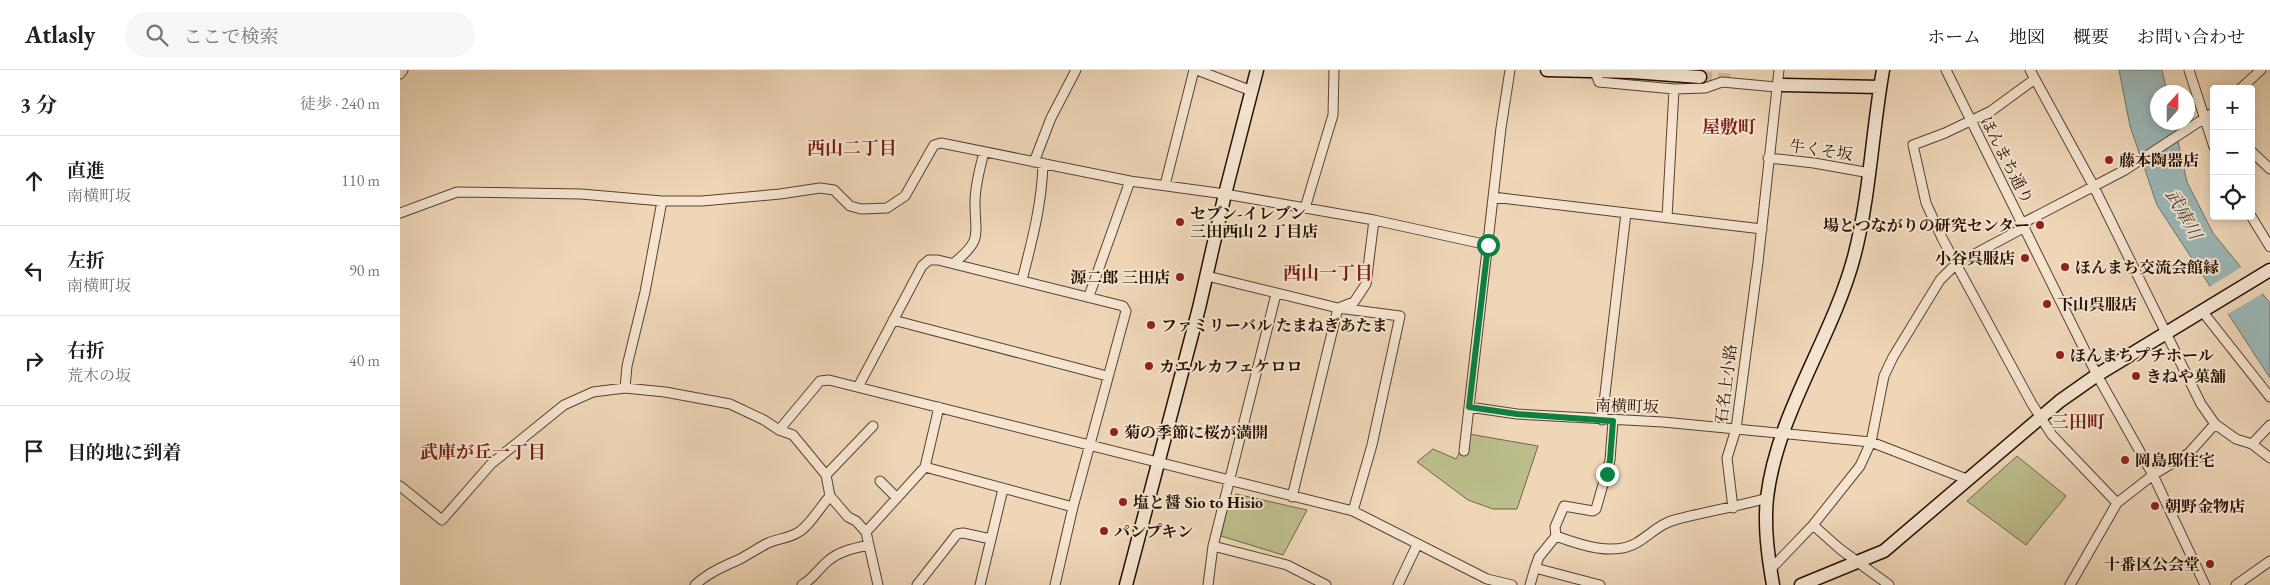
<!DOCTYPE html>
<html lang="ja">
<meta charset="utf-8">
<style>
:root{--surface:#fff;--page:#f6f6f6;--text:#202124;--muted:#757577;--line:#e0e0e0}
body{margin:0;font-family:"EB Garamond","Noto Serif JP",serif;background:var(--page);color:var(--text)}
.controls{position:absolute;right:15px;top:15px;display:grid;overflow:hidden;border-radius:5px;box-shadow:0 2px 8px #0003}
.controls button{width:45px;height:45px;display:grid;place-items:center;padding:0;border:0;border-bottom:1px solid var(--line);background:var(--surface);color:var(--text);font:25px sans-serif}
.compass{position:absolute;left:1750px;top:15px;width:45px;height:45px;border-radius:50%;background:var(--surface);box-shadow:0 2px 8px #0003;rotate:21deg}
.stop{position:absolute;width:15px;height:15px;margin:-11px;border:4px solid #0b8043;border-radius:50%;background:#fff}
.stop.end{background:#0b8043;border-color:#fff;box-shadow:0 1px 5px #0008}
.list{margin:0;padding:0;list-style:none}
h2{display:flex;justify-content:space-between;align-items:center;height:65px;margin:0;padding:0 20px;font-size:21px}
h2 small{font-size:16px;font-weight:400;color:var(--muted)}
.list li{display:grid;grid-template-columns:32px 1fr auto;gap:15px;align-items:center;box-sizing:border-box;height:90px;padding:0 20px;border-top:1px solid var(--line)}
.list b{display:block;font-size:19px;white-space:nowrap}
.list p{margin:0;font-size:16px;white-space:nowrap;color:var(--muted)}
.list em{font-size:16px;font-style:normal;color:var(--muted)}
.icon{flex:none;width:28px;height:28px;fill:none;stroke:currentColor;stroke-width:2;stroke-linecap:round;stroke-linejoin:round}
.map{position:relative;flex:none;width:1870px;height:515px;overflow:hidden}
header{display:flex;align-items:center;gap:30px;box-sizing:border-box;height:70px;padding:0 25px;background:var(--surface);border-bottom:1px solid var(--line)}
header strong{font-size:24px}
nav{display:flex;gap:28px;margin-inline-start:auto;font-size:18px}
.search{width:350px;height:45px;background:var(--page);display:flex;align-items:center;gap:12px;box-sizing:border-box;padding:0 18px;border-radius:28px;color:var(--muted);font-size:19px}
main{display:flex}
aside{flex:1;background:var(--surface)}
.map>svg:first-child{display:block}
</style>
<header>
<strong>Atlasly</strong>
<div class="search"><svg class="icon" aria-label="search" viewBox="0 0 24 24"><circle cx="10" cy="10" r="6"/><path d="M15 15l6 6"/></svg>ここで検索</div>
<nav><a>ホーム</a><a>地図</a><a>概要</a><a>お問い合わせ</a></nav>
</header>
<main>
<aside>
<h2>3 分<small>徒歩 · 240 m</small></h2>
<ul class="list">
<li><svg class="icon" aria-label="ahead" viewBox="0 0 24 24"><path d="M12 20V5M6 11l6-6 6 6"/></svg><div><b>直進</b><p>南横町坂</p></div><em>110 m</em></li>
<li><svg class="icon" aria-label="left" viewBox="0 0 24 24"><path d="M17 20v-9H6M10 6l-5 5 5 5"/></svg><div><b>左折</b><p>南横町坂</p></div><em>90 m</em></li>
<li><svg class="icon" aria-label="right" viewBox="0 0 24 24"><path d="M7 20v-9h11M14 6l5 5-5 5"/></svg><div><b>右折</b><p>荒木の坂</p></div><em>40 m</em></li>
<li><svg class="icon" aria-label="arrive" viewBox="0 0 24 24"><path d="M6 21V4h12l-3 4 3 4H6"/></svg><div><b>目的地に到着</b></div></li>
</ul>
</aside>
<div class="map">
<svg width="1870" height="515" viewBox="0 0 1870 515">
<rect width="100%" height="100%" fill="#eed6b7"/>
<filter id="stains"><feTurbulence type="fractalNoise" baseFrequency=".004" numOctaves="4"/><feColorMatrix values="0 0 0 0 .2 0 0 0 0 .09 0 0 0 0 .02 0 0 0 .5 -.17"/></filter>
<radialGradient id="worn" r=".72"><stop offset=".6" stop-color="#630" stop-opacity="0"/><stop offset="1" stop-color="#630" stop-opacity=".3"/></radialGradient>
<path fill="#bcbd8c" stroke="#716646" d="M1069,364L1138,376L1117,439H1093L1068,430L1017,392L1033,379L1056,389Z
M1617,386L1666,426L1626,475L1567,431Z
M836,424L907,440L883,485L821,466L829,429L833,430Z"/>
<path fill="#9bb7b6" stroke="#6c746d" d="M1719,0H1762L1767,22H1758V52L1774,53L1787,112L1813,163L1870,233V308L1757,135L1730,56Z"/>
<path fill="#eed6b7" d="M1843,196L1865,222L1826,245L1808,218Z"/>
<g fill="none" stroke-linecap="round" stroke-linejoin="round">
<path stroke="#d0b89c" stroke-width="12" stroke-dasharray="12 6" stroke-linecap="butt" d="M1300,7L1335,10"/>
<defs>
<path id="street" d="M797,0L852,21
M1110,0L1101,58L1069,337L1117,344L1263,352L1471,372L1569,410
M1546,0L1697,305L1753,405L1805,515
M1630,0L1693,115L1801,334L1815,354L1836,369L1852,374L1870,388
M1789,0L1814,77
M1195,2L1199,12L1274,19L1305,18L1322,12L1376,17
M0,4L3,0
M1635,9L1591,41L1545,63L1513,75L1526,133L1542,168L1632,334L1652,365L1717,433
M1840,19L1861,0
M1851,81L1870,99
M1368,88L1414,93L1470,103
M634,92L651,48L676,0
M765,115L794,0
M1093,127L1362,159
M905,138L933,45L934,0
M0,143L57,122L181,124L262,131H302L380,124L420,118L434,120L450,136L461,139L487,138L505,126L534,75L541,73L730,111L825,124L974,150L1088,175
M1851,146L1870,177
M1267,148L1274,19
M1623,153L1725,100L1814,42
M554,193C583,169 575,166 575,132C575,115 580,98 584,82
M807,206L938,238L1000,246L972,375L953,441
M622,210C632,171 642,134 643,93
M689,226L730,111
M941,237L954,232L966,214L974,150
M1802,241L1870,327
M493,250L707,306
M458,317L522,196L529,190H538L723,236L726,241L673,437
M225,318L227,296L245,222L262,131
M1202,350L1226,143
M379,360L393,365L426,405L430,426L448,447L456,451L466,462
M1852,374L1870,355
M1064,381L1069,337
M525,397L539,337
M426,405L473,356
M480,411L497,428
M0,416L42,450L91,394L164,335L193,322L225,318L265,322L330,334L364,350L379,360L420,311L429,310L953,441L1087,509L1112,515
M892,427L938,238
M1333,438L1327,388L1336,359L1358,192L1379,0
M1413,455L1440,479L1489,515
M1156,466L1155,457L1164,436L1193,441L1196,439L1210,390L1213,351
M813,476L887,495L926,515
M1135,498L1139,487L1156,466C1180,475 1215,487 1238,472C1251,464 1262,452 1278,449C1309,441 1336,437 1367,428
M1370,500L1413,455L1460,396L1471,372L1484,306L1493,287L1540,210L1556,194L1625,157
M295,515C308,503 322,497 338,490C348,485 358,478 368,473C377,469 389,468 397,463C408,458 421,436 430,426
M402,515C414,508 418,499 428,491C439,481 455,478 469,475
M478,515L466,462L525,397L673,437L655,515
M517,515L557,464L563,463L591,469
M580,515L603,419
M808,515L813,476L876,224
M998,515L1017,475
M1130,515L1135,498L1200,515
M1670,515L1717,433L1753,405L1789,383L1815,354
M1836,515L1870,491"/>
<path id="secondary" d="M1147,0L1232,2L1300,7
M1383,15L1480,17
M726,515L799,238L825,124L857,0
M1373,515C1368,486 1364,457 1367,428C1377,343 1432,269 1454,187C1470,126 1472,62 1483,0
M1401,515L1484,481L1660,331L1697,305L1870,200"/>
</defs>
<use href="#street" stroke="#58422e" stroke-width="11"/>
<use href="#secondary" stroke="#261000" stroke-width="15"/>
<use href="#street" stroke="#f4e4d0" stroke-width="9"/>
<use href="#secondary" stroke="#f4e4d0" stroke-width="12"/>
</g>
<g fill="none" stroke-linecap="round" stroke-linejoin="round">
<path stroke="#0b8043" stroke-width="6" d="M1088,175L1069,337L1117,344L1213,351L1210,390L1207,404"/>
</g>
<g fill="#8f2418" stroke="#f4e4d0" stroke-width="2">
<circle cx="1709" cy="90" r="5"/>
<circle cx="780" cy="152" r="5"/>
<circle cx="1640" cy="155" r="5"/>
<circle cx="1625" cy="188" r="5"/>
<circle cx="1665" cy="197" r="5"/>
<circle cx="780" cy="207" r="5"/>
<circle cx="1647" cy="234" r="5"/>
<circle cx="751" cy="255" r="5"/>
<circle cx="1660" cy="285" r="5"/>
<circle cx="749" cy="296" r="5"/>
<circle cx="1736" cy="306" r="5"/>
<circle cx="714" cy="362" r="5"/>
<circle cx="1725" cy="390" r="5"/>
<circle cx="723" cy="432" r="5"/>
<circle cx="1755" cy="436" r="5"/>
<circle cx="704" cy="461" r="5"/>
<circle cx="1810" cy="494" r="5"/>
</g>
<g text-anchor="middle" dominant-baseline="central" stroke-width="4" stroke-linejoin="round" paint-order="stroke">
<g font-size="16" fill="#261000" stroke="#f4e4d0">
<text transform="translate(1421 80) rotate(8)">牛くそ坂</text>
<text transform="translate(1607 90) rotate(63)">ほんまち通り</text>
<text transform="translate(1326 314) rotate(-83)">石名上小路</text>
<text transform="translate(1227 336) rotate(2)">南横町坂</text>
</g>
<g font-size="16" font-weight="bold" fill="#261000" stroke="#f4e4d0" text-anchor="start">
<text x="1719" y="90">藤本陶器店</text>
<text x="790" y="143">セブン-イレブン<tspan x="790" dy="18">三田西山２丁目店</tspan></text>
<text x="1630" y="155" text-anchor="end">場とつながりの研究センター</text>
<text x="1615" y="188" text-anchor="end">小谷呉服店</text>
<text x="1675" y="197">ほんまち交流会館縁</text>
<text x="770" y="207" text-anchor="end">源二郎 三田店</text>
<text x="1657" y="234">下山呉服店</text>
<text x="761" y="255">ファミリーバル たまねぎあたま</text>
<text x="1670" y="285">ほんまちプチホール</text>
<text x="759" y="296">カエルカフェケロロ</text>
<text x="1746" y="306">きねや菓舗</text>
<text x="724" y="362">菊の季節に桜が満開</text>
<text x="1735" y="390">岡島邸住宅</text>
<text x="733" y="432">塩と醤 Sio to Hisio</text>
<text x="1765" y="436">朝野金物店</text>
<text x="714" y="461">パンプキン</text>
<text x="1800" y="494" text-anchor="end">十番区公会堂</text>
</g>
<g font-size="18" font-weight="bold" fill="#7a1f14" stroke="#f4e4d0">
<text x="1329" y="56">屋敷町</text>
<text x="452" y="77">西山二丁目</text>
<text x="928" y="202">西山一丁目</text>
<text x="1678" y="351">三田町</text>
<text x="83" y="381">武庫が丘一丁目</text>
</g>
<g font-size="18" font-style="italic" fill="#4f4a40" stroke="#f4e4d0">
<text transform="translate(1784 144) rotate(61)">武庫川</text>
</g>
</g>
<rect width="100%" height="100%" filter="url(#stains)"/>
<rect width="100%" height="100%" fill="url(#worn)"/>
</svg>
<div class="controls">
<button>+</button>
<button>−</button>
<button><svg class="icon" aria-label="locate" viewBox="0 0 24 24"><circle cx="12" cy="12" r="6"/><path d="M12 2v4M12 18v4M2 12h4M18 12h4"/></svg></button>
</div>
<svg class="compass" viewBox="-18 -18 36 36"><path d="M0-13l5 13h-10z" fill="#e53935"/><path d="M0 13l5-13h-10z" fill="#757577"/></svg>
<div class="stop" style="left:1088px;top:175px"></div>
<div class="stop end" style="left:1207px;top:404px"></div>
</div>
</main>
